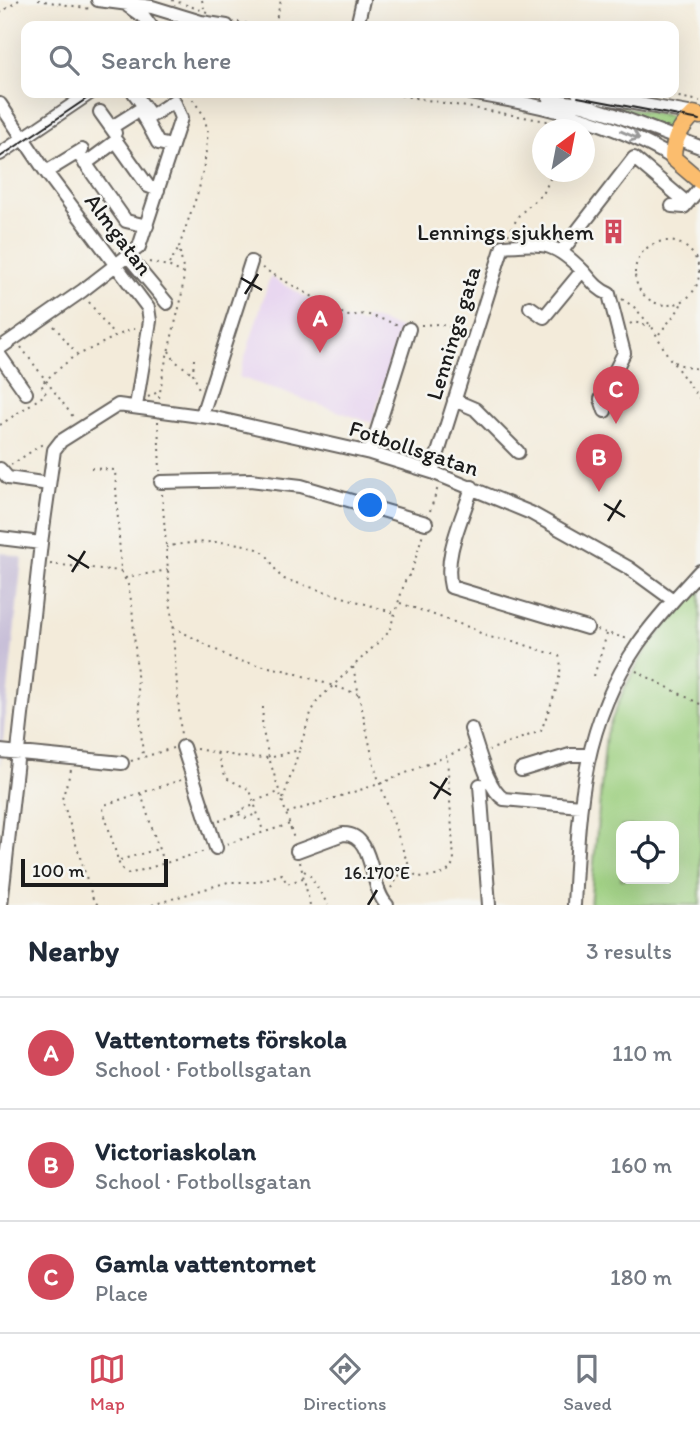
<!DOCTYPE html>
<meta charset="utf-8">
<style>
:root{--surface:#fff;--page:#f6f6f7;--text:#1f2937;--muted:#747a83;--line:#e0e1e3;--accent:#d1495b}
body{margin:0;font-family:Itim,sans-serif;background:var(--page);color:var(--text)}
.controls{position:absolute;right:21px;bottom:21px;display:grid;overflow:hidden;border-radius:14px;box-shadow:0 7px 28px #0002}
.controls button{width:63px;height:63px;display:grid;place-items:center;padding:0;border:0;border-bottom:2px solid var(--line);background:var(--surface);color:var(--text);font:35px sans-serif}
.compass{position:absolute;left:532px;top:119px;width:63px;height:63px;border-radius:50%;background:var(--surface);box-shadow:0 7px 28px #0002;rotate:32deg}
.scale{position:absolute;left:21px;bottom:18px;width:147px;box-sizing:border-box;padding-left:7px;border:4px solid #1c1c1c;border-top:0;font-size:19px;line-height:24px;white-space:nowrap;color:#1c1c1c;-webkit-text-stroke:5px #f6f6f2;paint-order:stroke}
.you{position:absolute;left:371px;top:506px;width:24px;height:24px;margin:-18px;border:5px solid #fff;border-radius:50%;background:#1a73e8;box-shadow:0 0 0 10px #1a73e833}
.badge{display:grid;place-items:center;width:46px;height:46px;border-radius:50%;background:var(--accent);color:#fff;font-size:23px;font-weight:700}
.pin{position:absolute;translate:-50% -58px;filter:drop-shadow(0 2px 4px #0008)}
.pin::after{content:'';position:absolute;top:37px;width:24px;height:21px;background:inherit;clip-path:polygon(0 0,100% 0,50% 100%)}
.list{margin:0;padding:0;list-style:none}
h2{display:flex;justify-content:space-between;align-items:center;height:91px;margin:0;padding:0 28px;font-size:30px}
h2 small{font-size:23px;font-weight:400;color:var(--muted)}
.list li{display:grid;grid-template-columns:46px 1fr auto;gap:21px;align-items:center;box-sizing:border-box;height:112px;padding:0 28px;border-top:2px solid var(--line)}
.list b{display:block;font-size:26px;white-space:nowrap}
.list p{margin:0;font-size:23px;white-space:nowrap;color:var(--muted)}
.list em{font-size:23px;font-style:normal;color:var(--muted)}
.icon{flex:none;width:38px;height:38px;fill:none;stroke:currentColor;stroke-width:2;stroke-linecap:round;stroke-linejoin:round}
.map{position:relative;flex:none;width:700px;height:905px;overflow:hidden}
.search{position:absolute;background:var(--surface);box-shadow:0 7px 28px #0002;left:21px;right:21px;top:21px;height:77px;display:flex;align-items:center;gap:18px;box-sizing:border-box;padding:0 24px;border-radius:14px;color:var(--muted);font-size:26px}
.sheet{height:427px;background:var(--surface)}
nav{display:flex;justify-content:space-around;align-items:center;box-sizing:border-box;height:98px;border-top:2px solid var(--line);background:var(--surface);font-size:19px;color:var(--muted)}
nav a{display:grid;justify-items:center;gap:4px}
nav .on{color:var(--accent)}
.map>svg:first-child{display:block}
</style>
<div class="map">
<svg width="700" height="905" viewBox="0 0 700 905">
<rect width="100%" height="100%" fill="#f6f6f2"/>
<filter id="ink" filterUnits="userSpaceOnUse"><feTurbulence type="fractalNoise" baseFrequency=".0143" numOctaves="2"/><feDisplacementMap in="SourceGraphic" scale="14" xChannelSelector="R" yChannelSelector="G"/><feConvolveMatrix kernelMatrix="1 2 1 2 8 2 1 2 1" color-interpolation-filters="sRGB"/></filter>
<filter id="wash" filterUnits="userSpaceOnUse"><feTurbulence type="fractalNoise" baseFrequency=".00686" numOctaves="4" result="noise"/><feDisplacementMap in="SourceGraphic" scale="28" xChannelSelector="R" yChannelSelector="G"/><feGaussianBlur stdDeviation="1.57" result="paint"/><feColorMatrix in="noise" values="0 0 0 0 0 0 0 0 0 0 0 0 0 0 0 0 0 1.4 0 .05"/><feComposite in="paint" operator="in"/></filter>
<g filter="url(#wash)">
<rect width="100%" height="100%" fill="#f3ebda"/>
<path fill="#e6d2f0" d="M270,277L344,319L364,324L366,317L400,328L372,423L239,377Z"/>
<path fill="#c8bfd8" d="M0,552L22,558L0,767Z"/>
<path fill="#9ccf7f" stroke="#5c764e" stroke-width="2" fill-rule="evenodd" d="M620,106L682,118L671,135L619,112Z
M700,585V905H590L606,734L624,689L647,648ZM621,826H674V879H621Z"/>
</g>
<g filter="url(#ink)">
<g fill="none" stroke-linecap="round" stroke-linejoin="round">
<defs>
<path id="minor" d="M98,0L152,7L201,22L227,26
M128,6L145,18L151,26
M357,26L363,0
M134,93L149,113
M470,93C542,105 610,120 673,158
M578,93L694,114
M549,99L583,105L615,115L700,147
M0,104L46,172L148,308L150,321L136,406
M100,112L115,133
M144,117L158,143L172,146
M78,153L126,221L147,226
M0,154L90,93
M85,164L116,141L148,186L158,190
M46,172L82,150
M672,206L684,207L700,188
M561,252L634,158L687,203
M127,255L167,303
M530,307L544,317L582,271
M0,348L82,291L139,247L181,118L174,101L145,120L139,110L112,127
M0,356L26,393
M454,400L475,409L518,452
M202,415L251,262
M370,453L409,329
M0,469L8,478L49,484
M432,472L503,246C545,243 553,241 584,272C592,281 597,289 609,294L624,353L601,399L605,411
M161,482L250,480L301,486L426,523
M472,487C463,518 443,555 451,587L587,628
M0,538L41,543
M471,729C478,748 487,789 504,799L580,806
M183,747L216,848
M0,751L122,763
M521,770L570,755H589
M480,785L489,905
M297,851L343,834C375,833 369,888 387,905
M1,905L41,543L54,450L61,441L118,405L215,418L370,453L432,472L531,513L629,568L673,600
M574,905C579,809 581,727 638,644C656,618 679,594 700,571"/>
<path id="major" d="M700,116L694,114C681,127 673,139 673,158L700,181"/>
</defs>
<use href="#minor" stroke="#67645e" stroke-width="16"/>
<use href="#major" stroke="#67645e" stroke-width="19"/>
<path stroke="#67645e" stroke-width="2" stroke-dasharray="2 5" stroke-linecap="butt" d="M38,0L91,9
M172,0L207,12
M202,0L204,8
M0,13L19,0
M238,22L259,26
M275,24L281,0
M267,26L275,24L287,26
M387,93L558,123
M658,93L700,101
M584,139L590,134
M508,235L519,215L544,192L553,172
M635 273a32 32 0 1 1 64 0a32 32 0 1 1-64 0Z
M149,262L168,266L183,273
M169,264L179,248
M262,268L347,316L366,314L399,325
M622,299L634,307L652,327L668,356L700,399
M89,302L115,337
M630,324L633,322L651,326
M421,325L439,324L463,331
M54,326L77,354
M659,334L679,309L682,302
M21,347L74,418
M169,351L175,361L192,373
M194,359L193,373L199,389
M674,362L686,367L700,369
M627,375L630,396
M148,397L158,392
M159,398L164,368L181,300L184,274L179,247L199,189L205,160L208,131L203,114L188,93
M158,421L160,471
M0,425L46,394L41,384L72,358L131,329H136
M11,465L44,443
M91,468L115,470L121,571L128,585L132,605L143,757
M162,494L181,736
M430,511L438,487
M166,547C189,541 246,538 264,553C273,561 274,572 284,579L395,613
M50,564L121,571
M125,578L168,570
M400,603L471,628L488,637L513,641L559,656C566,673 547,713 541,731L489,750
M173,627L235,660L288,671L358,694
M597,630L628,639
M353,667L375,769L405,856L411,870L417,877C434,876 449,878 454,860L447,757
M636,671L700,704
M594,676L607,634
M263,707L262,727L269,758L299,750L311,713L318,700L389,632L406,578L411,574L423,533
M196,749L242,757L269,758L294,839
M217,753L226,778L250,790L263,831
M131,761L173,748
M71,770L62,799L93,899L98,905
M181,780L107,804L103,809L120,867L129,874L205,851
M141,794L163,862
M283,799L299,751
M255,801L279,792
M239,813L240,810L255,805
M287,813L382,783L466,748
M219,821L238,814L246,818L256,814
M227,844L290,824
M120,860L158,849
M300,862L310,905
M304,871L309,874L328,905
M386,877L398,876
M391,888L401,873L411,870
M152,905L228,882H256L282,874L287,884L303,878"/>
<use href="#minor" stroke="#fff" stroke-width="12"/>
<use href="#major" stroke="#fbbd6e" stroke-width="16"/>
<path stroke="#1c1c1c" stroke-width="2" d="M578,97L700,120
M0,157L95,93"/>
</g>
<defs><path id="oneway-shaft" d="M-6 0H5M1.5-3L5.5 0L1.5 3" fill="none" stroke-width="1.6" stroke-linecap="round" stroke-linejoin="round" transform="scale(1.75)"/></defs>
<use stroke="#999" href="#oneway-shaft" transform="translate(630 135) rotate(23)"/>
</g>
<path fill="none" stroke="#1c1c1c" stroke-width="2.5" d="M241,278L262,290M245,294L258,274M604,504L625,517M608,521L621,500M68,555L89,568M72,572L85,551M430,782L451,795M434,799L447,778M368,905L377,890"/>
<defs>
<symbol id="building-bare" viewBox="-9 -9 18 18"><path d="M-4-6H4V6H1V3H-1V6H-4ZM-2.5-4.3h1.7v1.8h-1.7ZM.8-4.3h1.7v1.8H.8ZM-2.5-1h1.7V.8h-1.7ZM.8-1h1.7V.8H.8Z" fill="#d1495b" stroke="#f6f6f2" stroke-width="2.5" paint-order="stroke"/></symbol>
</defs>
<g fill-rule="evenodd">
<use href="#building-bare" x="596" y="214" width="35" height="35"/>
</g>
<g text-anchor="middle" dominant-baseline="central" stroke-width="5" stroke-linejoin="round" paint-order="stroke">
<g font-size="23" fill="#1c1c1c" stroke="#f6f6f2" text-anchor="end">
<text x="594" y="232">Lennings sjukhem</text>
</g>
<g font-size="23" fill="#1c1c1c" stroke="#f6f6f2">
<text transform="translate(119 234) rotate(53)">Almgatan</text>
<text transform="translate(453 333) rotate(-73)">Lennings gata</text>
<text transform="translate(414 448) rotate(18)">Fotbollsgatan</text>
</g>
</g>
<g font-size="18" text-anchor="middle" fill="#1c1c1c" stroke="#f6f6f2" stroke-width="5" stroke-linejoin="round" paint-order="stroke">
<text x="377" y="879">16.170°E</text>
</g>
</svg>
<div class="controls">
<button><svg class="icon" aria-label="locate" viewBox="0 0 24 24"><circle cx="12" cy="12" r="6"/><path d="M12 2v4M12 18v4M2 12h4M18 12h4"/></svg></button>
</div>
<svg class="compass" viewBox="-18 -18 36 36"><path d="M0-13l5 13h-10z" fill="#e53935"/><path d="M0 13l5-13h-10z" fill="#747a83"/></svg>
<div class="scale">100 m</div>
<div class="you"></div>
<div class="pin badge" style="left:320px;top:353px">A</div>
<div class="pin badge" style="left:599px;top:492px">B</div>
<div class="pin badge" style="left:616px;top:424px">C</div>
<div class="search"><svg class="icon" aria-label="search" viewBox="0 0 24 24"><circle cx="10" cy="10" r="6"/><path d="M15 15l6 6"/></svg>Search here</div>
</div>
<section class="sheet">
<h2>Nearby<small>3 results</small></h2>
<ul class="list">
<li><span class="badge">A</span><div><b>Vattentornets förskola</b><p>School · Fotbollsgatan</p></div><em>110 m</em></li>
<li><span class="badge">B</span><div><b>Victoriaskolan</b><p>School · Fotbollsgatan</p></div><em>160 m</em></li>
<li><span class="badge">C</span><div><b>Gamla vattentornet</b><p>Place</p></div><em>180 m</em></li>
</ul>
</section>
<nav>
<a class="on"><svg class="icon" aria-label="map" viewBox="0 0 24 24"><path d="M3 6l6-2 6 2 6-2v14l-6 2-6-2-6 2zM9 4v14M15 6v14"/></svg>Map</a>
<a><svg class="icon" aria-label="directions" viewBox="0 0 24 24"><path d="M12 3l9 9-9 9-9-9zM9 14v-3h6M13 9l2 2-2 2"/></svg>Directions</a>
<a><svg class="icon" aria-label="saved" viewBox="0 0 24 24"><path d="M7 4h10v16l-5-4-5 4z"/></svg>Saved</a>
</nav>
